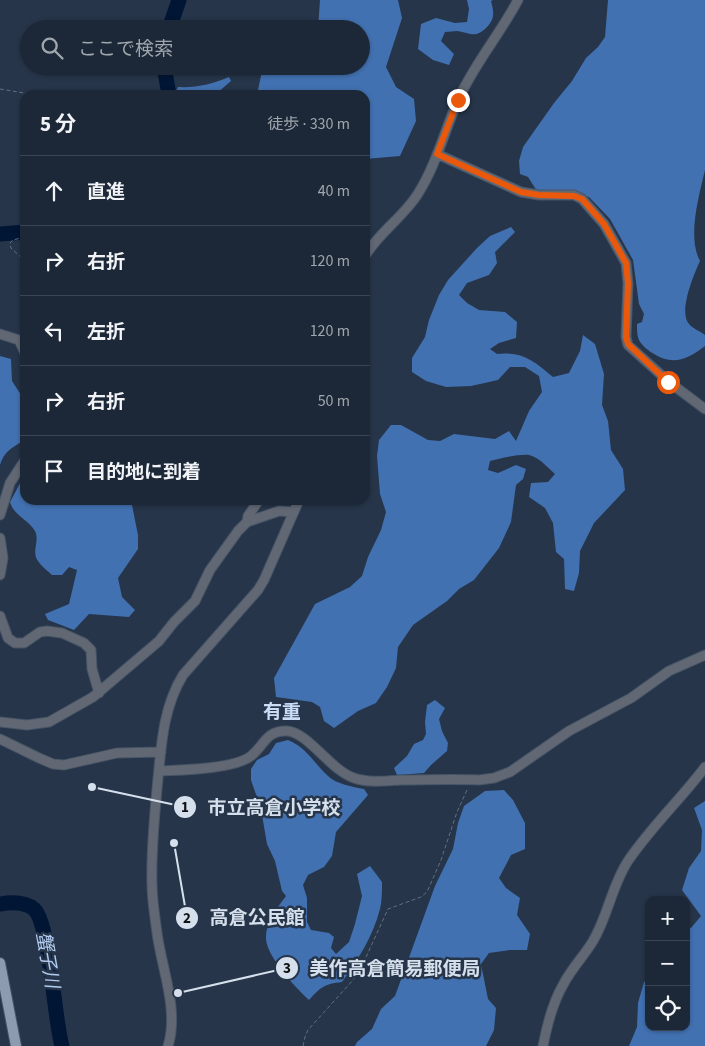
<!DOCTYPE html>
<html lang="ja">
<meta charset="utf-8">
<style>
:root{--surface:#1c2837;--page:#293442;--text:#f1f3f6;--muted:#a0a6ad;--line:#3a4452}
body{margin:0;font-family:"Source Sans 3","Noto Sans JP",sans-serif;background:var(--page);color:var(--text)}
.controls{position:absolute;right:15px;bottom:15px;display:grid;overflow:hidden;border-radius:10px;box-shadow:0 1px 4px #0004}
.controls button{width:45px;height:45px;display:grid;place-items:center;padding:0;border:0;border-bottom:1px solid var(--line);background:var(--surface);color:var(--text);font:25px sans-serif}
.stop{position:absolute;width:15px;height:15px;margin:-11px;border:4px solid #ea580c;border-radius:50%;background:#fff}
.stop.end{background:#ea580c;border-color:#fff;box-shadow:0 1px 5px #0008}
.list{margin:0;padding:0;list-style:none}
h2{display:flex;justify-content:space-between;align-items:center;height:65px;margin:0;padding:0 20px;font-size:21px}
h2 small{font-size:16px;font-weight:400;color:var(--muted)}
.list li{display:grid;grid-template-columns:32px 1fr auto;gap:15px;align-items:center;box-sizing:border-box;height:70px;padding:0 20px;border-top:1px solid var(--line)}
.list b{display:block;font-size:19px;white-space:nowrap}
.list em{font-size:16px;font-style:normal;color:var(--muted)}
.icon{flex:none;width:28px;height:28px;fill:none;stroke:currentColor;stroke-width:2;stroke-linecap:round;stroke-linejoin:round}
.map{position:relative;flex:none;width:705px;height:1046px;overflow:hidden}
.search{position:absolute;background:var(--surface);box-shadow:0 1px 4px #0004;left:20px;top:20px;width:350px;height:55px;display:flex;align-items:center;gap:12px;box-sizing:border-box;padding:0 18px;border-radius:28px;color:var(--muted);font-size:19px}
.panel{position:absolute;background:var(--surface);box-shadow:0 1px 4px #0004;left:20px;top:90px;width:350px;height:415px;border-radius:15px}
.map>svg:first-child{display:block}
</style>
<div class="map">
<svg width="705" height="1046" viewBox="0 0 705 1046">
<rect width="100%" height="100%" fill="#263549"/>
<path fill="#4271b1" d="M320,0H398L402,18L386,67L396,87L414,99L416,121L400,156L365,159V95H257L263,66H361V29H318Z
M467,0H493L491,1C494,12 495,19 487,27C475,39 471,33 457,31C454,31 449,32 445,32L441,41L454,54L449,65L433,60L418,49L421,24L436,18L455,23L467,22L469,9Z
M608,0H705V170C699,196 687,237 700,261C694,274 678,312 689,324C693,329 700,331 705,335V346C688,359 673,366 654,354C649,351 642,346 639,340C637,336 637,329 637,324L642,322L644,314L639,304L633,260L610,219L589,197L578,194L537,191L528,177L520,174L519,161L523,147L554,103L572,81L586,58L598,47L605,37Z
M229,77L231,81L217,93L211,95H174L178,87C197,88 212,84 229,77Z
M511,227L515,232L495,252L497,263L489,275L467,283L459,295L467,303L479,310L505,312L517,322L516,338L499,343L490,349L497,354C522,351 534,361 553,377L569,373L580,351L583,335L595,344L604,374L602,405L608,421L611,450L623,469L625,490L594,523L580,551L579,573L574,591L565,589L564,559L556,552L553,523L545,508L529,497L531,483L548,482L555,474C548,468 539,457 529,455C519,454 500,458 490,461L488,470L498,473L516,465L526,469L523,479L516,485L511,522L499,548L474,580L459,589L447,601L413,625L398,647L396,668L387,687L376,703L358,711L334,728L324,721L320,707L312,702L276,697L274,678L315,604L350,587L362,576L368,557L381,530L386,512L380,494L377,456L379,440L391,425H401L428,440L440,441L454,434L495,439L509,431L516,441L529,411L542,392L539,376L525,367H510L498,380L471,386L446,387L426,381L412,372V358L425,337L429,320L439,295L448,280L477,248L490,236Z
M0,356L11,359L12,381L25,401V435L23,441C11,448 4,452 0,465Z
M25,474V500H131L138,535V549L118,578L122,597L135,610L129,617L89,614L74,630L48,620L45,614L69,604L77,570L69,567L62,575H52C48,571 41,566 38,561C31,552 40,541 35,531C28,519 14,516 10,502Z
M435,700L445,708L439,719L442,731L448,743L447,751L431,765L424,773L397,775L394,768L407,756L414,744L423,740L426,734L425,722L427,705Z
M288,740C307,748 313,762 328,776C336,784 353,787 364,789L368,795L336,832L332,856L324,867L308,875L303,885L307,898V922L311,930L329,933L334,937L331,948L336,954L349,942L355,924L362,896L357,874L370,866L382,882C382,891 382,901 380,909C373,936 358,960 342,982C324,984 321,987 309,1000C296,988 267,957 266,939C265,923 277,908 286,896L282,891L275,861L267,844L261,809L251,780V769L257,760L269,754L276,743Z
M504,790L513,800L525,823V849L511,855L499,878L506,888L520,898L517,915L530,934L527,950H510L489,953L481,964L488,999L496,1008L494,1030L486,1046H355L357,1042L372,1029L381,1009L395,996L435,886L453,849L458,823L464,806L485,791Z
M705,801V1046H629L637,1027L638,1003L644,982L649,980V1027H686V926L691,928L701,916L682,890L689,868L701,851L702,830L694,808Z"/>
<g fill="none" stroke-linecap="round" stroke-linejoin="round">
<path stroke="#011635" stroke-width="15" d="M169,29L179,0
M164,66L169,95
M0,234L25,232
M0,904C11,902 24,901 34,909C50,924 54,1019 62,1046"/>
<defs>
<path id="minor" d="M437,154L521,192L539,195H574L582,199L604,224L626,263L628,283L626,337L628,345L669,382L705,409
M365,256C379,232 405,216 419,192C437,163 445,129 459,98C475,63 500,34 518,0
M0,334L19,340L25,353
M0,515L10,483L25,460
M247,522L248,516L259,500
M0,538L3,558L0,575
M0,616L8,638L15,643H24L40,632L47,631L62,633L84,643L91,650L92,669L99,693
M0,722L27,725L49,722L93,697L159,641L174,622L195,601L210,570L238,531L247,522L279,511L294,512
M0,739L39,758L53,764L64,765L117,753L161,752
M159,771C181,770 234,769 251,756C264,746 266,730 287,731C308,732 330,770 354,778C369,783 385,781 400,780C426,780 453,779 479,780L494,778L510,772L569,731L631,698L669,671L705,655
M168,1046C179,1010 162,970 157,933C155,917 152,900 152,884C151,852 154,821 157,789C161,750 162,709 183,675L258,590L264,580L299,500
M543,1046C547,1025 552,1004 563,985C571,969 584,956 593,941C608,916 612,885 628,861C651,827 681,799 705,767"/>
<path id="major" d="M0,963L16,1046"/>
</defs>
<use href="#minor" stroke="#465467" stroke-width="11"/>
<use href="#major" stroke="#465467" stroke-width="12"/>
<path stroke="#626f81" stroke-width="1" stroke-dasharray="4 2.5" stroke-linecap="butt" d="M0,89L36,95
M25,237L13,240L10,243L11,248L25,261
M303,1046L305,1037L308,1030L353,980L362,966L388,909L421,897L427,892L441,860L457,812L467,790"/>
<use href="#minor" stroke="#616873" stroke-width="9"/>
<use href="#major" stroke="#8c9bb0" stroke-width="10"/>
</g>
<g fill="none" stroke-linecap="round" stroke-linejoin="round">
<path stroke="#ea580c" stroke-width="6" d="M458,100L437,154L521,192L539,195L574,196L582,199L604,224L626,263L628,283L626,337L628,344L668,382"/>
</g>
<g text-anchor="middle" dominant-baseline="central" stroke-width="5" stroke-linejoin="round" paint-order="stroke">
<g font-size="19" font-weight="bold" fill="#c9dcf6" stroke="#263549">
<text x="282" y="712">有重</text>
</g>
<g font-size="19" font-style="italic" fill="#b2ccf0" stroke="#263549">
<text transform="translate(47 960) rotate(80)">蟹子川</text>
</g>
</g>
<path fill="none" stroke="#d6e0ed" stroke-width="2" d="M92 787L185 807M174 843L187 918M178 993L287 968"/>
<g fill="#d6e0ed" stroke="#263549" stroke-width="2">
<circle cx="92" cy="787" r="5"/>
<circle cx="174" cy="843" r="5"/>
<circle cx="178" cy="993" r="5"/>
<circle cx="185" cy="807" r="12"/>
<circle cx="187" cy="918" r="12"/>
<circle cx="287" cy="968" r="12"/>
</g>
<g font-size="15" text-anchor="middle" font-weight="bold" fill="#111">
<text x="185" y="812">1</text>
<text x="187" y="923">2</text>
<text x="287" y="973">3</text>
</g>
<g font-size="19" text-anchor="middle" font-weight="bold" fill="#d6e0ed" stroke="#263549" stroke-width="5" stroke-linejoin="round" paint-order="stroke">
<text x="274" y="814">市立高倉小学校</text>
<text x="257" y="924">高倉公民館</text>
<text x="395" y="975">美作高倉簡易郵便局</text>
</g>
</svg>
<div class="controls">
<button>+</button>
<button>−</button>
<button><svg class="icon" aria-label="locate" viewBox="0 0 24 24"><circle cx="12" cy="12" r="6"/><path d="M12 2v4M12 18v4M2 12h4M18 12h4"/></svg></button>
</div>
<div class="stop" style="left:668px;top:382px"></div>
<div class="stop end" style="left:458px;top:100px"></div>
<div class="search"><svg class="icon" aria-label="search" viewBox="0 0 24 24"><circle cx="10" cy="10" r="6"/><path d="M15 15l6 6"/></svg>ここで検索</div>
<section class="panel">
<h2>5 分<small>徒歩 · 330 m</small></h2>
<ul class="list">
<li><svg class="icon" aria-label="ahead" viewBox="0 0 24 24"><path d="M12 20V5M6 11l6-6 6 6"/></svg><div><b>直進</b></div><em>40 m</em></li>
<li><svg class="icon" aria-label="right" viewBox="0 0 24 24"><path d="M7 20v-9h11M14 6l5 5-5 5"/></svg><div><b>右折</b></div><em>120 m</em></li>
<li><svg class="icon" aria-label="left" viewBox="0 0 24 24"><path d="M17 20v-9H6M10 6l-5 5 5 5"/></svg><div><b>左折</b></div><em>120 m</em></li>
<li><svg class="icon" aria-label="right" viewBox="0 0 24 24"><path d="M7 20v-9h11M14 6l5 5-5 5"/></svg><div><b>右折</b></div><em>50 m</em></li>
<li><svg class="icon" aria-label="arrive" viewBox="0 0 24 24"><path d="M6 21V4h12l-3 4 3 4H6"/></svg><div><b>目的地に到着</b></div></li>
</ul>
</section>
</div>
